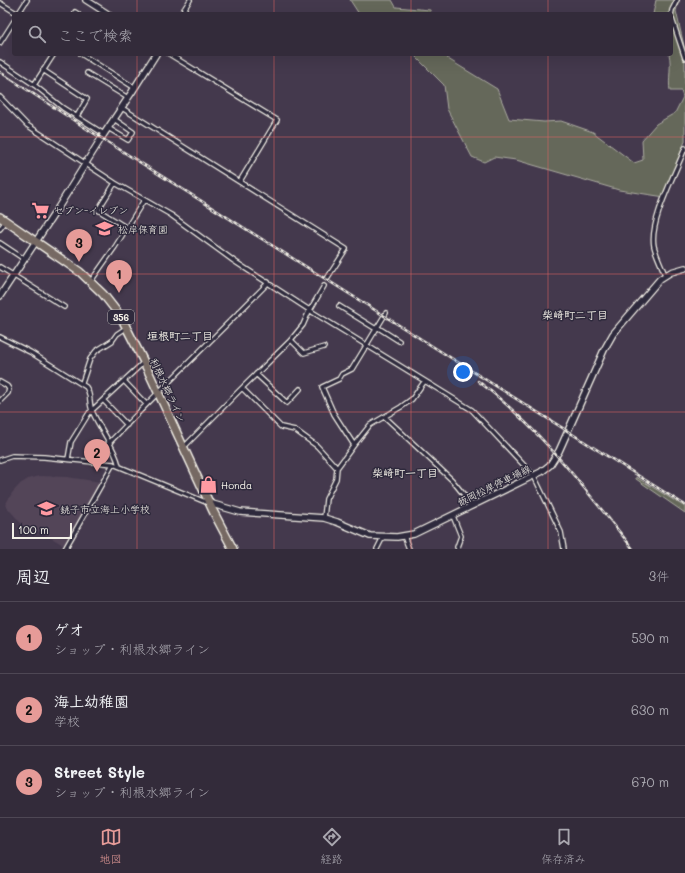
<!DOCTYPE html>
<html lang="ja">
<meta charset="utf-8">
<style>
:root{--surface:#332b3a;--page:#3e3745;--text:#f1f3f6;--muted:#a9a7af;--line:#4e4754;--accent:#e69b98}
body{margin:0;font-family:Mali,"Klee One",sans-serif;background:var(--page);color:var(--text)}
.scale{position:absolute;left:12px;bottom:10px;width:60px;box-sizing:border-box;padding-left:4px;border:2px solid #f4f1e8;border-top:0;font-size:11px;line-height:14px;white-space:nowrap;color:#f4f1e8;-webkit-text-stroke:3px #2f2a3d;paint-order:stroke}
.you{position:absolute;left:463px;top:372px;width:14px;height:14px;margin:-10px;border:3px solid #fff;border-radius:50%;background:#1a73e8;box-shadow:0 0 0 6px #1a73e833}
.badge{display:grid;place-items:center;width:26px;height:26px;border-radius:50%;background:var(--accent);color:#111;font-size:13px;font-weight:700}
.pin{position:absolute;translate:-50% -33px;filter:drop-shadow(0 1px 2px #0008)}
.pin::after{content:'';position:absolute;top:21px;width:14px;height:12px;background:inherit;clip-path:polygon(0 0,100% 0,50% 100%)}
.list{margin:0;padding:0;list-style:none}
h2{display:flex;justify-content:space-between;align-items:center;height:52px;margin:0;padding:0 16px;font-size:17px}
h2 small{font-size:13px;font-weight:400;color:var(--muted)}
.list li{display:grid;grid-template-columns:26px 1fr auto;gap:12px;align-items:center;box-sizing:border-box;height:72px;padding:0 16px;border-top:1px solid var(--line)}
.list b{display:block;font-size:15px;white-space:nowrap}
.list p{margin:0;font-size:13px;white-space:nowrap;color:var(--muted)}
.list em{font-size:13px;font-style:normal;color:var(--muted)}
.icon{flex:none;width:22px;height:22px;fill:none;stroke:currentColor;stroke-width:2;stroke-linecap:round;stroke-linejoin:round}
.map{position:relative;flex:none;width:685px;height:549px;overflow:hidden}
.search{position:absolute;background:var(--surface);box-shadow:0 4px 16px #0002;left:12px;right:12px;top:12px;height:44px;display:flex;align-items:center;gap:10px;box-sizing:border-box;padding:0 14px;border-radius:4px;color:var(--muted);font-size:15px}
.sheet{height:268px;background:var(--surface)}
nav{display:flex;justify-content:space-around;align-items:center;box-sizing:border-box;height:56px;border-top:1px solid var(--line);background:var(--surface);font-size:11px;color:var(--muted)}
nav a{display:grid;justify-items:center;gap:2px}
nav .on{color:var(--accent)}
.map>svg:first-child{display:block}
</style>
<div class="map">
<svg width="685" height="549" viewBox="0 0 685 549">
<rect width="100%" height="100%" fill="#44394d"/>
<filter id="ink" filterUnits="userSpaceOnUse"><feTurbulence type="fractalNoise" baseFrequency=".025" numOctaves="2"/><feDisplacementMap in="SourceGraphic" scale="8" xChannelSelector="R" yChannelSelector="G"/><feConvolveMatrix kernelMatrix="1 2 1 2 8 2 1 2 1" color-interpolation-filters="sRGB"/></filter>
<g filter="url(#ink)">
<path fill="#524458" d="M40,476L67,477L101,482L65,546L43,533L25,528L5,505L12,493L20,484L28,479Z"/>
<path fill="#65685a" stroke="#acaca1" d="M350,0H392L396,7L430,10L431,14H359Z
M656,0H679L676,11L685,50V141L665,197L619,190L516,160L494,157L484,162L472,157L447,109L444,85L413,54H446L448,59L497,89L509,119L544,122L561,121L593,132L634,163L643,160L642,140L656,124L675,113L683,97L681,91H670C668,79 672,66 669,54H671V14H653Z
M636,477L685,507V513L636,479Z"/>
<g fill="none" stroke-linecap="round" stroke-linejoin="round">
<defs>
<path id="street" d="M677,0L672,10L671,16L685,58
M0,3L18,14
M75,12L78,14
M18,14L27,0
M181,14L190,0
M0,43L14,21
M81,54L135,88
M169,54L277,120L240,181
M0,62L33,84L63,108L104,134
M43,70L87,99L77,116
M87,73L128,98
M34,85L54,54
M0,97L27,125L115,183L171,215L234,261L314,313L472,410L534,476L561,532L564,549
M122,108L346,249L328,277
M108,128L128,140L133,132L114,119
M115,183L98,210L127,228
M0,229L6,221
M0,243L24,259
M0,267L64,307
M665,275C662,266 656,255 654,246C649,221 676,173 685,148
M91,281L115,247L144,200
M339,306L376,329
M310,310L324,286
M377,327L399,341
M0,337L30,352L86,387C92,395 88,404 93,413C101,431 115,447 119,466
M291,340L304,353L324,347
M256,374L287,403L300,389
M124,381L146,404
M0,382L7,386L9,389L8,393L0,401
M82,383L90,359L96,351L112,341L117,334L126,328
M242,388L281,427L295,430L317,446L337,468
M103,400L127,425
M385,417L452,480L473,506
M354,445L334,414L322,387L339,379L342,374L352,369L386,313
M184,447L240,390L290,341L303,325L310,309
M68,459L71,442L89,413L144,362
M0,460L12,456L44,457L113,464L208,503
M91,462C148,401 208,344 266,285L268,282
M453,516L461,536L457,547L458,549
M324,518L326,499L336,479L337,468L354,445L370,425L401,407L412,399L424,382
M404,536L409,549
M65,549L113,464
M377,549L383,537"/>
<path id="secondary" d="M86,0L108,14
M0,296L56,211L104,134L132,92L156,54
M209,503L240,512L324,518L337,522L370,536L397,537L414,534L541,472L550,465L559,451L604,350L613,334L660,279L671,272L685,268"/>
<path id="highway" d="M0,217L80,272L103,294L121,317L144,362L213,511L233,549"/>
</defs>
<use href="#street" stroke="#f4f1e8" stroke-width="6"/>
<use href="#secondary" stroke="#f4f1e8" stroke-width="8"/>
<use href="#highway" stroke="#f4f1e8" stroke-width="10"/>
<use href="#street" stroke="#2f2a3d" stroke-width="3.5"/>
<use href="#secondary" stroke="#2f2a3d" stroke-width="5.5"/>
<use href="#highway" stroke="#766964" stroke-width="7"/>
<defs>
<path id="rail" d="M0,72L87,129L685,505
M478,381C540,428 585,489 633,549"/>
</defs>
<use href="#rail" stroke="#f4f1e8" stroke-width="2.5"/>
<use href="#rail" stroke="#2f2a3d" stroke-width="1" stroke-dasharray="3" stroke-linecap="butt"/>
</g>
</g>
<path fill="none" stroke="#df6462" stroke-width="1" stroke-opacity="0.55" d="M137,0V14M274,0V14M411,0V14M548,0V14M137,54V549M274,54V549M411,54V549M548,54V549M0,137H685M0,274H685M0,412H685"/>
<defs>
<symbol id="supermarket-bare" viewBox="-9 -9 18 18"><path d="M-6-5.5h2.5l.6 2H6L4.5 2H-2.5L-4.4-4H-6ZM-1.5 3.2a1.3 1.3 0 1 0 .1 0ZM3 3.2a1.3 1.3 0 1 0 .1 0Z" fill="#ff9aa2" stroke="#2f2a3d" stroke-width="2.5" paint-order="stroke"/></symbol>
<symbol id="school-bare" viewBox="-9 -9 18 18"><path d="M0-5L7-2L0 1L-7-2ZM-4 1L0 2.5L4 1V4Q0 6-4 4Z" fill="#ff9aa2" stroke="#2f2a3d" stroke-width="2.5" paint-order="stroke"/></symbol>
<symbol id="shop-bare" viewBox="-9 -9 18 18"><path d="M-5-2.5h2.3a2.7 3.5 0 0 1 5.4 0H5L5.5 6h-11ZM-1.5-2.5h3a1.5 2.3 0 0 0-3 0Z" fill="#ff9aa2" stroke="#2f2a3d" stroke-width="2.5" paint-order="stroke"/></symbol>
</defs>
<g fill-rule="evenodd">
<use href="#supermarket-bare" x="28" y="198" width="25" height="25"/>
<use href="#school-bare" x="92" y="216" width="25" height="25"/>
<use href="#shop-bare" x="196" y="472" width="25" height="25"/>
<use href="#school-bare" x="34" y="496" width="25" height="25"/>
</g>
<g text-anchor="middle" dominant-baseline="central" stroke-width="3" stroke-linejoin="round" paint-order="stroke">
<rect fill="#2f2a3d" stroke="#b9b5b5" stroke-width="1" x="108" y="310" width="26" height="14" rx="3"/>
<g font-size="9" font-weight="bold" fill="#f4f1e8">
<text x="121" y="317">356</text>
</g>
<g font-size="10" fill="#f4f1e8" stroke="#2f2a3d" text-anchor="start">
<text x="54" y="210">セブン-イレブン</text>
<text x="118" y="229">松岸保育園</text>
<text x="221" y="485">Honda</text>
<text x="60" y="509">銚子市立海上小学校</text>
</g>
<g font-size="10" fill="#f4f1e8" stroke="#2f2a3d">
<text transform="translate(168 390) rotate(65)">利根水郷ライン</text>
<text transform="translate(494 485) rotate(-26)">飯岡松岸停車場線</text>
</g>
<g font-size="11" font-weight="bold" fill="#f4f1e8" stroke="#2f2a3d">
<text x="575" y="314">柴崎町二丁目</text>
<text x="180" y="335">垣根町二丁目</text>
<text x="405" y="472">柴崎町一丁目</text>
</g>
</g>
</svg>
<div class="scale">100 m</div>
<div class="you"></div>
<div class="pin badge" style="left:119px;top:293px">1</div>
<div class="pin badge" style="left:97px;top:472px">2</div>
<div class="pin badge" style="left:79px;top:262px">3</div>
<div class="search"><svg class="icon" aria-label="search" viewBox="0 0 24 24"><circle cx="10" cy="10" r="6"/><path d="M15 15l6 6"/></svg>ここで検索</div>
</div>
<section class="sheet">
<h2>周辺<small>3件</small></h2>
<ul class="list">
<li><span class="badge">1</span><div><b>ゲオ</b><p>ショップ · 利根水郷ライン</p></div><em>590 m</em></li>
<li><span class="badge">2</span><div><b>海上幼稚園</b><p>学校</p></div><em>630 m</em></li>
<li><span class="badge">3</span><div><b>Street Style</b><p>ショップ · 利根水郷ライン</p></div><em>670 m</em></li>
</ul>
</section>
<nav>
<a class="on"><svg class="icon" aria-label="map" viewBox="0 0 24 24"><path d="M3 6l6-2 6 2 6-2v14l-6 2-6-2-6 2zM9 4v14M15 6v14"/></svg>地図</a>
<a><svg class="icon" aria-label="directions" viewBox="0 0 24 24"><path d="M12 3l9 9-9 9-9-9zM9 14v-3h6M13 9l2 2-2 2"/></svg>経路</a>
<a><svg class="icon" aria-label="saved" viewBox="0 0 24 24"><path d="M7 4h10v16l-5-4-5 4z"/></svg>保存済み</a>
</nav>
